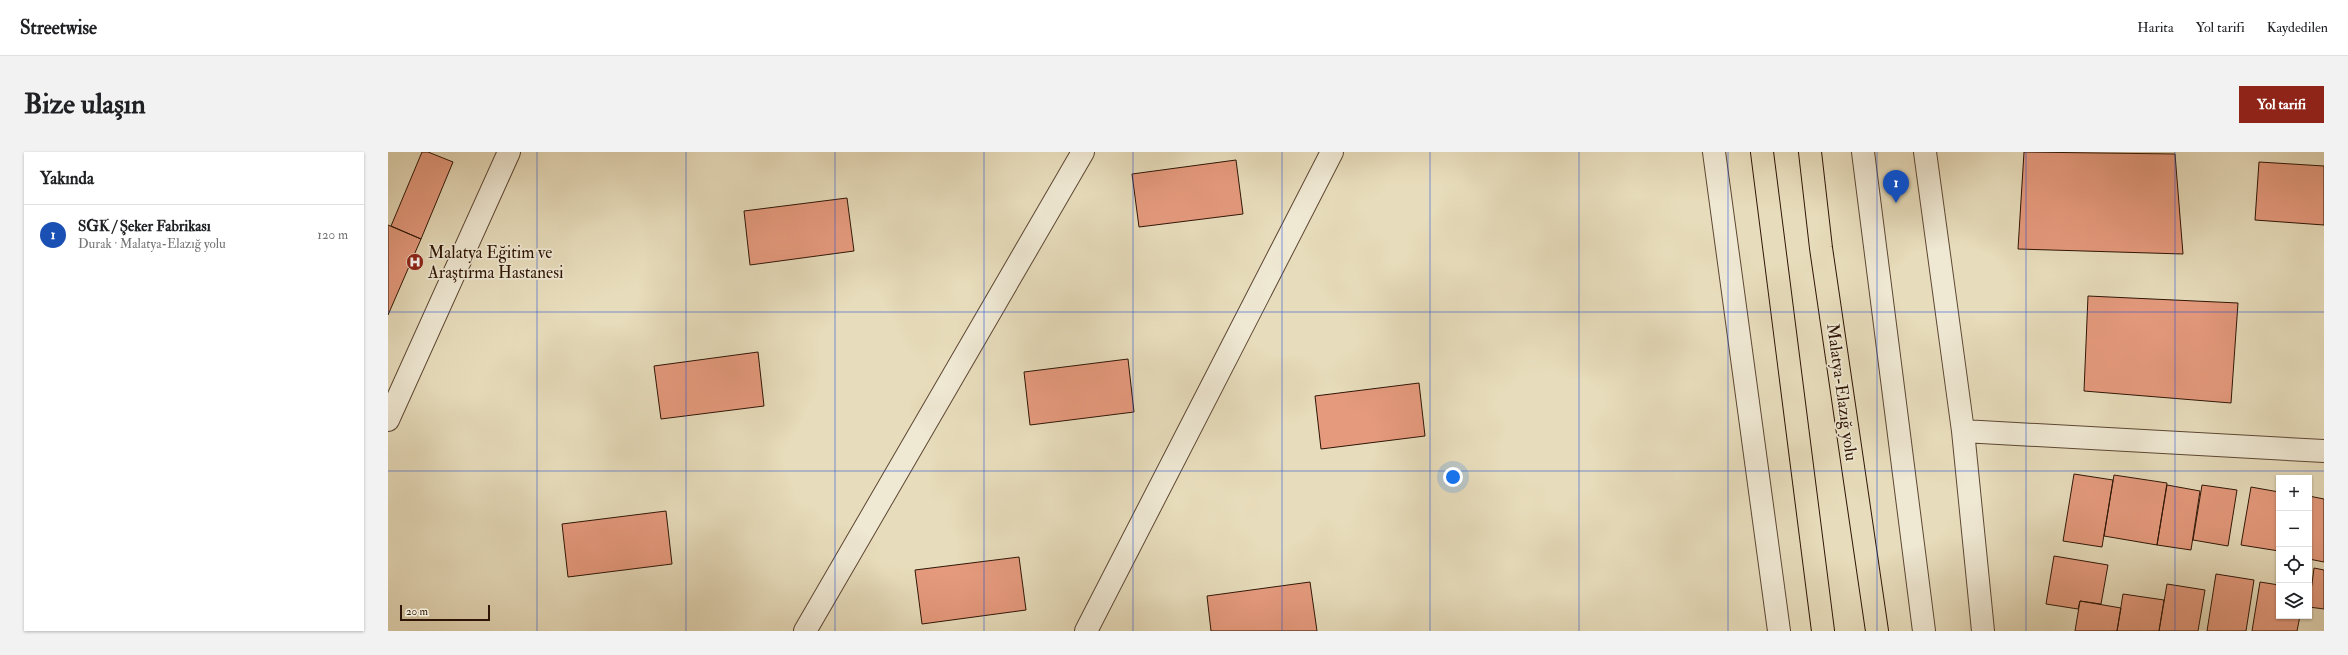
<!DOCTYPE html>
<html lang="tr">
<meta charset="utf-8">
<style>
:root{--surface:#fff;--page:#f2f2f2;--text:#202124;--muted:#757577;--line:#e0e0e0;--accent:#8f2418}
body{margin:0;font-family:"IM FELL Double Pica",serif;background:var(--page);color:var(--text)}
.controls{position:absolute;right:12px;bottom:12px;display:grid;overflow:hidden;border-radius:0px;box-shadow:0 1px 3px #0004}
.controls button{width:36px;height:36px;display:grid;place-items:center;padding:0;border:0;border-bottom:1px solid var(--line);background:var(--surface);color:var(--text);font:20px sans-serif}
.scale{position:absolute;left:12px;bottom:10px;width:90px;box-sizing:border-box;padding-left:4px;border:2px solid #2f1506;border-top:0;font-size:11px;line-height:14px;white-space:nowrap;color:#2f1506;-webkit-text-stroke:3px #efe8d3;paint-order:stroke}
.you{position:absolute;left:1065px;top:325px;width:14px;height:14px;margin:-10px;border:3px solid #fff;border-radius:50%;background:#1a73e8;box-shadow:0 0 0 6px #1a73e833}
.badge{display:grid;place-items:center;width:26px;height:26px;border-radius:50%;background:var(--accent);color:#fff;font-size:13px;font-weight:700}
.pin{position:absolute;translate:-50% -33px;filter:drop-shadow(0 1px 2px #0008)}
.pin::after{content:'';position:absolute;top:21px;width:14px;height:12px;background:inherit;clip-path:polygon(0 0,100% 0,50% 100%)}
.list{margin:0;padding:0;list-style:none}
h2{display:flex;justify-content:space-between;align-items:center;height:52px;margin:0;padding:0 16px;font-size:17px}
h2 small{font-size:13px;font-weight:400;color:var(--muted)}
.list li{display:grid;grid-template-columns:26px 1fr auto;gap:12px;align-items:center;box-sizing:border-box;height:60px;padding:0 16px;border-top:1px solid var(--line)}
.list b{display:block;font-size:15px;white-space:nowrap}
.list p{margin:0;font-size:13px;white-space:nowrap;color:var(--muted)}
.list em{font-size:13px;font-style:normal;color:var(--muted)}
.icon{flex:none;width:22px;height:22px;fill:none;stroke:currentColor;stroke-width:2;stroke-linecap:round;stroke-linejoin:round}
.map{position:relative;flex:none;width:1936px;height:479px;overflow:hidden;border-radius:0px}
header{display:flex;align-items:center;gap:24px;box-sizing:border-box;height:56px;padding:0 20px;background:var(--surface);border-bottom:1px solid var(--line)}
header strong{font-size:19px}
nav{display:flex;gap:22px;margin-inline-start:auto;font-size:14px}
.intro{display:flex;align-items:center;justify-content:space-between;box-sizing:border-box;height:96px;padding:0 24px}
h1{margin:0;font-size:28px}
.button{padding:10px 18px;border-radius:0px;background:var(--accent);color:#fff;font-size:14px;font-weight:700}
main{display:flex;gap:24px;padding:0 24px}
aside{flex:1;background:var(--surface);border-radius:0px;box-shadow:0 1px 3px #0004}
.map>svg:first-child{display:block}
</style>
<header>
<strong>Streetwise</strong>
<nav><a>Harita</a><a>Yol tarifi</a><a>Kaydedilen</a></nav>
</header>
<div class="intro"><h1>Bize ulaşın</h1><a class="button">Yol tarifi</a></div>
<main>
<aside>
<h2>Yakında<small></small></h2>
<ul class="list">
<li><span class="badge" style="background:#1a4fb4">1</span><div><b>SGK / Şeker Fabrikası</b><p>Durak · Malatya-Elazığ yolu</p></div><em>120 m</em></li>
</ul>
</aside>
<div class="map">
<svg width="1936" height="479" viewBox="0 0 1936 479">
<rect width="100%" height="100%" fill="#e7dcbb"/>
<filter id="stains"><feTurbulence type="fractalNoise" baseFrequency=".005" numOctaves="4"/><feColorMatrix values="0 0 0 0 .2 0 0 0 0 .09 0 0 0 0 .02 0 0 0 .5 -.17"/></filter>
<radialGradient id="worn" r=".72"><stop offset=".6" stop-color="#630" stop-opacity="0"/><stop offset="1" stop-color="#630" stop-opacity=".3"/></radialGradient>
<path fill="#e59a7d" stroke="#2f1506" d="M34,0H40L65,10L33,87L3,74Z
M1636,0L1787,2L1795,102L1630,97Z
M848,8L855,62L751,75L744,22Z
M1871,10L1936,14V73L1867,68Z
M459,46L466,99L362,113L356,59Z
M0,73L33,87L0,163Z
M1700,144L1850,151L1843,251L1696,239Z
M370,200L376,254L273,267L266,214Z
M740,207L746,260L642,273L636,220Z
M1031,231L1037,284L933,297L927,244Z
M1686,322L1725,328L1714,395L1675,389Z
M1726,323L1779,331L1769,393L1716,384Z
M1779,333L1812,339L1803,398L1769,393Z
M1814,333L1849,338L1840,394L1805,388Z
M1863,335L1891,340V399L1853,393Z
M1921,344L1936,347V410L1921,407Z
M278,359L284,412L180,425L174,372Z
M1666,404L1720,413L1713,452L1692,449L1690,457L1658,452Z
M631,405L638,458L534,472L527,418Z
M1926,416L1936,418V457L1921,455Z
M1828,422L1866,428L1858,479H1819Z
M922,430L929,479H823L819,444Z
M1872,430L1891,433V464H1912L1909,479H1864Z
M1779,432L1817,438L1810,479H1771Z
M1735,442L1776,448L1771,479H1729Z
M1692,449L1733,456L1729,479H1687Z"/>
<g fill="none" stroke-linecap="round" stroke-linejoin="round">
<defs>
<path id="minor" d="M1326,0L1391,479
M1475,0L1536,479
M1537,0L1575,279L1595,479
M0,268L121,0
M1575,279L1936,299
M417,479L695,0
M698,479L944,0"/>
<path id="highway" d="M1374,0L1435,479
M1422,0L1433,96L1489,479"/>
</defs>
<use href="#minor" stroke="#5d4733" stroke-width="24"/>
<use href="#highway" stroke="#2f1506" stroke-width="24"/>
<use href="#minor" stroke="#efe8d3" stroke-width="22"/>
<use href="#highway" stroke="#e7dcbb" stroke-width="22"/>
</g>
<path fill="none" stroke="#1d4ed8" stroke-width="1" stroke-opacity="0.55" d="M149,0V479M298,0V479M447,0V479M596,0V479M745,0V479M894,0V479M1042,0V479M1191,0V479M1340,0V479M1489,0V479M1638,0V479M1787,0V479M0,160H1936M0,319H1936"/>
<defs>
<symbol id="hospital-disc" viewBox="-11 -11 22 22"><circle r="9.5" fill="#8f2418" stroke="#efe8d3"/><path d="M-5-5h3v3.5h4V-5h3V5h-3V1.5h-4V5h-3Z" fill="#fff"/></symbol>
</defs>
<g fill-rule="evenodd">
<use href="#hospital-disc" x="17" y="100" width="20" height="20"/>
</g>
<g text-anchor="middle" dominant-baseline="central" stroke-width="3.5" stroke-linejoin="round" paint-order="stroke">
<g font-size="17" fill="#2f1506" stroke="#efe8d3" text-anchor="start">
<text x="40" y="100">Malatya Eğitim ve<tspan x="40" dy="20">Araştırma Hastanesi</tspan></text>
</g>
<g font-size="17" fill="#2f1506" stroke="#efe8d3">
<text transform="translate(1454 240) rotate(82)">Malatya-Elazığ yolu</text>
</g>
</g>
<rect width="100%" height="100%" filter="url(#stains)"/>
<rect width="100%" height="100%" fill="url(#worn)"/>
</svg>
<div class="controls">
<button>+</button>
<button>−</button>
<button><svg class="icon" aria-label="locate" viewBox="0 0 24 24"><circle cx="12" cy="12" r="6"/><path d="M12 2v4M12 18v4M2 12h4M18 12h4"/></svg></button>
<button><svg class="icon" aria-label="layers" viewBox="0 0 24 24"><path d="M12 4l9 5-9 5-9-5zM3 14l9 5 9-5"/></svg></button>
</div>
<div class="scale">20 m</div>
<div class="you"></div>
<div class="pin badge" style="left:1508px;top:51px;background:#1a4fb4">1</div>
</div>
</main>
